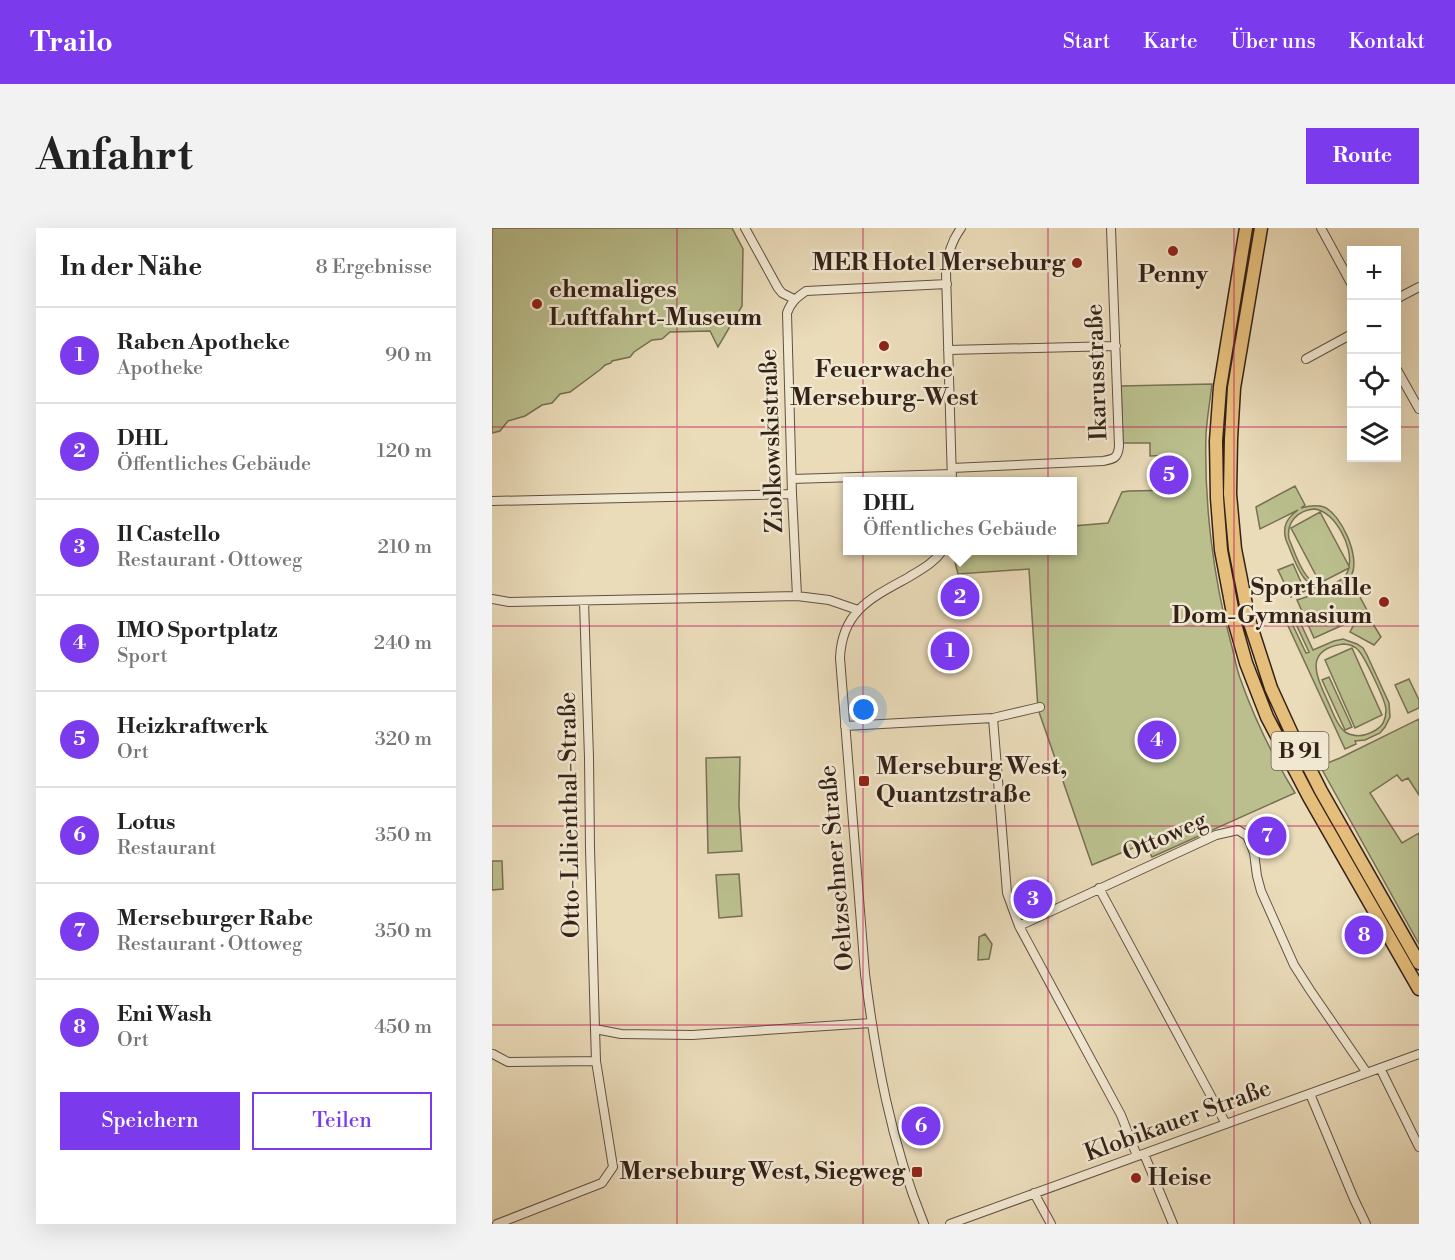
<!DOCTYPE html>
<html lang="de">
<meta charset="utf-8">
<style>
:root{--surface:#fff;--page:#f2f2f2;--text:#222;--muted:#767676;--line:#e0e0e0;--accent:#7c3aed}
body{margin:0;font-family:"Libre Bodoni",serif;background:var(--page);color:var(--text)}
.controls{position:absolute;right:18px;top:18px;display:grid;overflow:hidden;border-radius:0px;box-shadow:0 6px 24px #0002}
.controls button{width:54px;height:54px;display:grid;place-items:center;padding:0;border:0;border-bottom:2px solid var(--line);background:var(--surface);color:var(--text);font:30px sans-serif}
.you{position:absolute;left:372px;top:482px;width:21px;height:21px;margin:-15px;border:4px solid #fff;border-radius:50%;background:#1a73e8;box-shadow:0 0 0 9px #1a73e833}
.badge{display:grid;place-items:center;width:39px;height:39px;border-radius:50%;background:var(--accent);color:#fff;font-size:20px;font-weight:700}
.pin{position:absolute;translate:-50% -50%;border:3px solid #fff;box-shadow:0 2px 6px #0006}
.popup{position:absolute;left:351px;top:249px;width:234px;height:78px;box-sizing:border-box;display:grid;place-content:center;border-radius:0px;background:var(--surface);filter:drop-shadow(0 2px 4px #0005);font-size:20px;white-space:nowrap;color:var(--muted)}
.popup b{font-size:22px;color:var(--text)}
.popup::after{content:'';position:absolute;left:50%;top:100%;margin-left:-12px;border:12px solid transparent;border-top-color:var(--surface)}
.list{margin:0;padding:0;list-style:none}
h2{display:flex;justify-content:space-between;align-items:center;height:78px;margin:0;padding:0 24px;font-size:26px}
h2 small{font-size:20px;font-weight:400;color:var(--muted)}
.list li{display:grid;grid-template-columns:39px 1fr auto;gap:18px;align-items:center;box-sizing:border-box;height:96px;padding:0 24px;border-top:2px solid var(--line)}
.list b{display:block;font-size:22px;white-space:nowrap}
.list p{margin:0;font-size:20px;white-space:nowrap;color:var(--muted)}
.list em{font-size:20px;font-style:normal;color:var(--muted)}
.actions{display:flex;gap:12px;padding:18px 24px}
.actions a{flex:1;padding:14px 0;border:2px solid var(--accent);border-radius:0px;text-align:center;font-size:21px;color:var(--accent)}
.actions .main{background:var(--accent);color:#fff}
.icon{flex:none;width:33px;height:33px;fill:none;stroke:currentColor;stroke-width:2;stroke-linecap:round;stroke-linejoin:round}
.map{position:relative;flex:none;width:927px;height:996px;overflow:hidden;border-radius:0px}
header{display:flex;align-items:center;gap:36px;box-sizing:border-box;height:84px;padding:0 30px;background:var(--accent);color:#fff}
header strong{font-size:28px}
nav{display:flex;gap:33px;margin-inline-start:auto;font-size:21px}
.intro{display:flex;align-items:center;justify-content:space-between;box-sizing:border-box;height:144px;padding:0 36px}
h1{margin:0;font-size:42px}
.button{padding:15px 27px;border-radius:0px;background:var(--accent);color:#fff;font-size:21px;font-weight:700}
main{display:flex;gap:36px;padding:0 36px}
aside{flex:1;background:var(--surface);border-radius:0px;box-shadow:0 6px 24px #0002}
.map>svg:first-child{display:block}
</style>
<header>
<strong>Trailo</strong>
<nav><a>Start</a><a>Karte</a><a>Über uns</a><a>Kontakt</a></nav>
</header>
<div class="intro"><h1>Anfahrt</h1><a class="button">Route</a></div>
<main>
<aside>
<h2>In der Nähe<small>8 Ergebnisse</small></h2>
<ul class="list">
<li><span class="badge">1</span><div><b>Raben Apotheke</b><p>Apotheke</p></div><em>90 m</em></li>
<li><span class="badge">2</span><div><b>DHL</b><p>Öffentliches Gebäude</p></div><em>120 m</em></li>
<li><span class="badge">3</span><div><b>Il Castello</b><p>Restaurant · Ottoweg</p></div><em>210 m</em></li>
<li><span class="badge">4</span><div><b>IMO Sportplatz</b><p>Sport</p></div><em>240 m</em></li>
<li><span class="badge">5</span><div><b>Heizkraftwerk</b><p>Ort</p></div><em>320 m</em></li>
<li><span class="badge">6</span><div><b>Lotus</b><p>Restaurant</p></div><em>350 m</em></li>
<li><span class="badge">7</span><div><b>Merseburger Rabe</b><p>Restaurant · Ottoweg</p></div><em>350 m</em></li>
<li><span class="badge">8</span><div><b>Eni Wash</b><p>Ort</p></div><em>450 m</em></li>
</ul>
<div class="actions"><a class="main">Speichern</a><a>Teilen</a></div>
</aside>
<div class="map">
<svg width="927" height="996" viewBox="0 0 927 996">
<rect width="100%" height="100%" fill="#eadbb9"/>
<filter id="stains"><feTurbulence type="fractalNoise" baseFrequency=".00333" numOctaves="4"/><feColorMatrix values="0 0 0 0 .2 0 0 0 0 .09 0 0 0 0 .02 0 0 0 .5 -.17"/></filter>
<radialGradient id="worn" r=".72"><stop offset=".6" stop-color="#630" stop-opacity="0"/><stop offset="1" stop-color="#630" stop-opacity=".3"/></radialGradient>
<path fill="#babf8d" stroke="#777053" stroke-width="1.5" fill-rule="evenodd" d="M0,0H240L251,21L250,78L226,119L218,103L178,104L170,111L160,112L142,124L138,129L120,133L119,135L113,137L109,141L78,164L68,166L60,175L50,177L33,188L16,193L8,203L0,205Z
M720,156C718,173 715,190 714,206C712,273 721,350 739,415C742,426 744,439 748,450C762,490 781,529 803,565L660,629L653,615L600,637L546,481L537,341L466,346L462,330L466,323L580,322L581,298L616,295L630,264L637,263L686,262L685,256L689,255V239H682L681,227L658,228V215H631L629,158Z
M803,258L813,277L809,280C816,278 824,276 832,279C849,286 868,328 860,346C857,352 852,355 846,359L852,357L862,358L876,384L851,397L822,410L805,372L836,362C810,363 803,332 794,312C790,298 795,290 806,282L768,301L764,279ZM823,281C844,285 861,319 857,338L828,284L799,300L828,355L857,340C855,348 849,353 841,356C814,366 805,329 797,311C794,294 806,282 823,281Z
M801,336L813,363L799,369L786,342Z
M875,386L889,409L882,417L858,404C862,395 866,390 875,386Z
M796,387L814,425L817,424L804,396L808,394L821,422L842,413L851,411L865,416L871,420L875,427L897,475L898,489L893,499L888,505L873,512L863,513L864,516L853,521L792,389ZM851,416C857,416 863,418 867,423C873,430 894,473 894,482C894,490 891,498 884,502C874,508 863,510 853,504C845,498 841,485 837,476C826,451 809,422 851,416Z
M860,420L890,487L863,500L833,432Z
M837,449L860,499L853,502L830,452Z
M917,451L927,472V480L916,485L903,457Z
M927,491V567L916,550L910,553L905,547L878,565L910,615L927,605V716L828,538L848,530Z
M248,529L247,577L250,623L216,625L214,530Z
M0,633H10L11,661L0,662Z
M247,646L250,688L227,690L224,647Z
M493,706L500,716L497,731L486,732L487,709Z"/>
<g fill="none" stroke-linecap="round" stroke-linejoin="round">
<defs>
<path id="street" d="M253,0L286,60L290,65L302,71
M829,0L860,57
M904,71L927,59
M456,122L624,118
M814,131L860,106
M904,140L927,181
M460,240L611,233C622,231 626,230 627,218L619,0
M300,251L460,246
M460,254L454,44C456,26 459,14 469,0
M0,273L300,266
M305,368L300,266L295,85C299,74 304,70 314,63L455,56
M0,371L17,374L305,368L337,372L366,382
M92,373L97,530L98,620L103,801L129,806L200,807L379,795
M501,490L548,479
M353,498L501,490L515,665L527,698L629,887L645,928
M607,660L734,896
M527,698L724,607L746,602L755,608L759,617L762,625L765,648L769,663L802,737L818,762L875,845
M1,826L16,834L104,833
M888,840L927,919
M818,866L862,971L874,996
M652,926L681,996
M542,965L559,996
M5,996L110,955L121,939L104,833L103,801
M432,996C399,915 384,832 373,746L348,430C350,382 381,369 417,349C430,341 442,335 451,322
M458,996L927,826"/>
<path id="primary" d="M754,0L728,159L724,213L725,270L729,322L743,396L754,435L775,489L817,569L927,761
M769,0L742,160L739,211L738,266L743,321L757,392L779,460L800,506L829,563L927,735"/>
</defs>
<use href="#street" stroke="#625041" stroke-width="10"/>
<use href="#primary" stroke="#342219" stroke-width="15"/>
<use href="#street" stroke="#f1e8d2" stroke-width="8"/>
<use href="#primary" stroke="#e5be7c" stroke-width="12"/>
</g>
<path fill="none" stroke="#c2185b" stroke-width="1.5" stroke-opacity="0.55" d="M185,0V996M371,0V996M556,0V996M742,0V996M0,199H860M904,199H927M0,398H927M0,598H927M0,797H927"/>
<g fill="#8f2418" stroke="#f1e8d2" stroke-width="2">
<circle cx="681" cy="23" r="6"/>
<circle cx="585" cy="35" r="6"/>
<circle cx="45" cy="76" r="6"/>
<circle cx="392" cy="118" r="6"/>
<circle cx="892" cy="374" r="6"/>
<rect x="366" y="547" width="12" height="12" rx="3"/>
<rect x="419" y="938" width="12" height="12" rx="3"/>
<circle cx="644" cy="950" r="6"/>
</g>
<g text-anchor="middle" dominant-baseline="central" stroke-width="5" stroke-linejoin="round" paint-order="stroke">
<rect fill="#f1e8d2" stroke="#6d5d50" stroke-width="1.5" x="779.5" y="504" width="57" height="38" rx="4.5"/>
<g font-size="22" font-weight="bold" fill="#342219">
<text x="808" y="523">B 91</text>
</g>
<g font-size="24" font-weight="bold" fill="#342219" stroke="#f1e8d2" text-anchor="end">
<text x="573" y="35">MER Hotel Merseburg</text>
<text x="681" y="47" text-anchor="middle">Penny</text>
<text x="57" y="62" text-anchor="start">ehemaliges<tspan x="57" dy="28">Luftfahrt-Museum</tspan></text>
<text x="392" y="142" text-anchor="middle">Feuerwache<tspan x="392" dy="28">Merseburg-West</tspan></text>
<text x="880" y="360">Sporthalle<tspan x="880" dy="28">Dom-Gymnasium</tspan></text>
<text x="384" y="539" text-anchor="start">Merseburg West,<tspan x="384" dy="28">Quantzstraße</tspan></text>
<text x="413" y="944">Merseburg West, Siegweg</text>
<text x="656" y="950" text-anchor="start">Heise</text>
</g>
<g font-size="24" fill="#342219" stroke="#f1e8d2">
<text transform="translate(605 144) rotate(-92)">Ikarusstraße</text>
<text transform="translate(280 213) rotate(-92)">Ziolkowskistraße</text>
<text transform="translate(78 587) rotate(-91)">Otto-Lilienthal-Straße</text>
<text transform="translate(673 609) rotate(-24)">Ottoweg</text>
<text transform="translate(345 640) rotate(-95)">Oeltzschner Straße</text>
<text transform="translate(686 893) rotate(-20)">Klobikauer Straße</text>
</g>
</g>
<rect width="100%" height="100%" filter="url(#stains)"/>
<rect width="100%" height="100%" fill="url(#worn)"/>
</svg>
<div class="controls">
<button>+</button>
<button>−</button>
<button><svg class="icon" aria-label="locate" viewBox="0 0 24 24"><circle cx="12" cy="12" r="6"/><path d="M12 2v4M12 18v4M2 12h4M18 12h4"/></svg></button>
<button><svg class="icon" aria-label="layers" viewBox="0 0 24 24"><path d="M12 4l9 5-9 5-9-5zM3 14l9 5 9-5"/></svg></button>
</div>
<div class="you"></div>
<div class="pin badge" style="left:458px;top:423px">1</div>
<div class="pin badge" style="left:468px;top:369px">2</div>
<div class="popup"><b>DHL</b>Öffentliches Gebäude</div>
<div class="pin badge" style="left:541px;top:671px">3</div>
<div class="pin badge" style="left:665px;top:512px">4</div>
<div class="pin badge" style="left:677px;top:247px">5</div>
<div class="pin badge" style="left:429px;top:898px">6</div>
<div class="pin badge" style="left:775px;top:608px">7</div>
<div class="pin badge" style="left:872px;top:707px">8</div>
</div>
</main>
